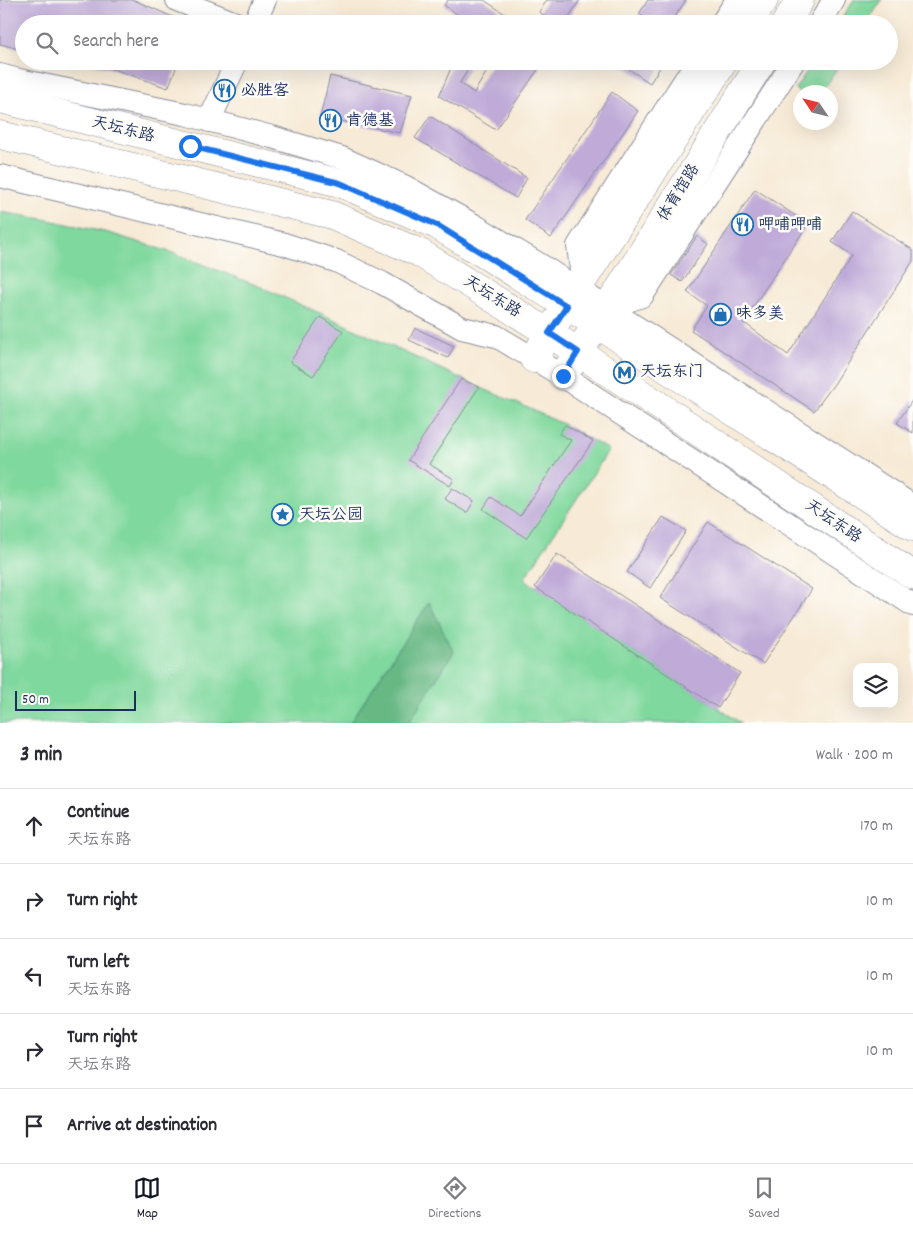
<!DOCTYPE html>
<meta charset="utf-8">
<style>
:root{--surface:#fff;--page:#f7f7f7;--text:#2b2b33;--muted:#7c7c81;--line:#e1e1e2;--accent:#111827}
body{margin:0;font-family:Dekko,"LXGW WenKai TC",sans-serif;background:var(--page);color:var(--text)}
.controls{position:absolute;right:15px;bottom:15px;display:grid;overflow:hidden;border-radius:10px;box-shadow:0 5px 20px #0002}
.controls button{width:45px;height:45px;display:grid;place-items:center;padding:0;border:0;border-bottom:1px solid var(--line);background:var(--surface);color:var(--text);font:25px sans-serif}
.compass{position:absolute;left:793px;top:85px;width:45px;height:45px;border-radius:50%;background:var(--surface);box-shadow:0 5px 20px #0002;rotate:305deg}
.scale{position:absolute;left:15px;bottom:12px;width:121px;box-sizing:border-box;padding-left:5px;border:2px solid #1b2f5e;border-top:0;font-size:14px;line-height:18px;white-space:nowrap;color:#1b2f5e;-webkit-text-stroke:4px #fdfcf7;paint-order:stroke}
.stop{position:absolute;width:15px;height:15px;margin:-11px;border:4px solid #1a73e8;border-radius:50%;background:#fff}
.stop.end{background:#1a73e8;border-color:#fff;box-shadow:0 1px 5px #0008}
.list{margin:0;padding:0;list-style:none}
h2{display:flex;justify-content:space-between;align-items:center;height:65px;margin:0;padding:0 20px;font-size:21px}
h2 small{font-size:16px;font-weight:400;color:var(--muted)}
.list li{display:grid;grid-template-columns:32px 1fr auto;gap:15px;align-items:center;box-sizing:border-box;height:75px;padding:0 20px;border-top:1px solid var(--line)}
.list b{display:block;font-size:19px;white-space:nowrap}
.list p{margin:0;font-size:16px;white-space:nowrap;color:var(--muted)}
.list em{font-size:16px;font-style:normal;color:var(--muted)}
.icon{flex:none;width:28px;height:28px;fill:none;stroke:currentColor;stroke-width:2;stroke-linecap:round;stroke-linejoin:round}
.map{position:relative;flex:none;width:913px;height:723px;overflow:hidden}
.search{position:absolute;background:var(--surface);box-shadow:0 5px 20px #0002;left:15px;right:15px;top:15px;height:55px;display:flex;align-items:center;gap:12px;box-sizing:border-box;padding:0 18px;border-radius:28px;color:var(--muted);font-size:19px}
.sheet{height:440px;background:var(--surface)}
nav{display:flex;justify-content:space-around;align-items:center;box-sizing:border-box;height:70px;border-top:1px solid var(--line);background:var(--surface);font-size:14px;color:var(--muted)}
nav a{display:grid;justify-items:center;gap:2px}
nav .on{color:var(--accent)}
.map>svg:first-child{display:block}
</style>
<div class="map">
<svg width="913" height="723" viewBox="0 0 913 723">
<rect width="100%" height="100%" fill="#fdfcf7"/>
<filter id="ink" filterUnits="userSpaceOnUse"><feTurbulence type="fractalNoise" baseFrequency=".02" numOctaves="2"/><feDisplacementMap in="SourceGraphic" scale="10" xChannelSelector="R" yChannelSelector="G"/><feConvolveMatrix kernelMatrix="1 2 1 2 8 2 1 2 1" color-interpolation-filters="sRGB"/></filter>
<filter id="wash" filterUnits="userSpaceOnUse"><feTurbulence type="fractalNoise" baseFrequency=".0096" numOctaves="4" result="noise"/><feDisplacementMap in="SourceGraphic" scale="20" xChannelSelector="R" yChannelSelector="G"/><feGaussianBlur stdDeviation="1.12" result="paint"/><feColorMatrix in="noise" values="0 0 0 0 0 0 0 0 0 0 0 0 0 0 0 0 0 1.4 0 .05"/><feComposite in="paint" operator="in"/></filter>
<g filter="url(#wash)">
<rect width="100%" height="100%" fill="#f7ead6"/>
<path fill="#7fd89d" stroke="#4d847e" d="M854,0H882L866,24H838Z
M814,61H842L821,92L800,93L795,89Z
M0,212L44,219L109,233L173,253L261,287L333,319L479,387L528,408L565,425L609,450L524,579L741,723H0Z"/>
<path fill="#67b884" stroke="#417471" d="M429,602L454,652L408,723H350Z"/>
<g id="blocks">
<path fill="#bfaad8" d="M0,0H134L189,24H24V50L0,44Z
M448,0H484L520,24H471L444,5Z
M547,0H580L564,24H557L539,12Z
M648,0H686L670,24H647L649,20L639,14Z
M80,61H179L168,88L116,70Z
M454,61L469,68L460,83L474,93L493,61H544L496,130L439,96Z
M623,61H664L650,83L621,64Z
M330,76L412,95L400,133L320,117Z
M612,92L638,111L551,238L525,220Z
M430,116L527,178L516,198L415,138Z
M755,189L808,224L743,322L788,355L852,255L832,242L852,211L913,250V261L834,384L814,411L691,330L707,306L687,292Z
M697,236L708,244L682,282L671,275Z
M320,317L343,331L313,376L290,362Z
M415,328L454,346L448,358L409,340Z
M461,379L479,387L429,464L454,479L450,486L408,460Z
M913,399V433L897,423Z
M565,425L593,441L526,538L483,509L491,497L520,516L571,440L559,434Z
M452,488L474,501L467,513L445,499Z
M663,517L686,531L650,588L627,572Z
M708,522L812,589L763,664L660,598Z
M557,554L740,673L718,708L535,587Z"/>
</g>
</g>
<g filter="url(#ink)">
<use href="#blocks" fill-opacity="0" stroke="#898c9a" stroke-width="1"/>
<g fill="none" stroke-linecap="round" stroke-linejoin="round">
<defs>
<path id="minor" d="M177,0L238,24
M254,24L265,0
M721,24L737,0
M819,24L834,0
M0,75L19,80L185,114L272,137L342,158L406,187L474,225L542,266L913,506
M209,121L237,61
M0,176L284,244L336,261L382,283L462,328L496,336L563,376L913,605
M578,288L581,269L578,246L697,61
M607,308L642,296L794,61"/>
<path id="major" d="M748,24L764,0
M785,24L800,0
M0,99L340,183L437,225L597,324L913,527
M0,135L332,215L420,253L549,333L613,375L913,575
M534,359L549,333L724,61
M563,376L617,293L762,61"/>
</defs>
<use href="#minor" stroke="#898c9a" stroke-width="24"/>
<use href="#major" stroke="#898c9a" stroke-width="29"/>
<use href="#minor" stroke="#fff" stroke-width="22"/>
<use href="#major" stroke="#fff" stroke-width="28"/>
</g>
</g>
<g fill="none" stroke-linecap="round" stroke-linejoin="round" filter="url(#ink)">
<path stroke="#1a73e8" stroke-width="6" d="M190,146L340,183L437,225L567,306L549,333L578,352L563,376"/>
</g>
<defs>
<symbol id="restaurant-ring" viewBox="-11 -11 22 22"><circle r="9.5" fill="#fdfcf7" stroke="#1f6fb2" stroke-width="1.5"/><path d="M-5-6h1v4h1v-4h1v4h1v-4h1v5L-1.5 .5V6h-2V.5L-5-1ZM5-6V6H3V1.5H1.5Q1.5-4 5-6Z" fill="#1f6fb2"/></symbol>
<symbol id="shop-ring" viewBox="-11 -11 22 22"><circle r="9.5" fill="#fdfcf7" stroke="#1f6fb2" stroke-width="1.5"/><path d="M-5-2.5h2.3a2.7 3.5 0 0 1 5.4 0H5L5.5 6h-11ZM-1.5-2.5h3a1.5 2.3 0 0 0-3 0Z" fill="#1f6fb2"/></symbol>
<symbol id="metro-ring" viewBox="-11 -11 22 22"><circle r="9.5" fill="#fdfcf7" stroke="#1f6fb2" stroke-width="1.5"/><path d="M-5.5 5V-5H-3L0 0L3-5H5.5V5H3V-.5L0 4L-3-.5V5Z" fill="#1f6fb2"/></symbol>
<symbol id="sight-ring" viewBox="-11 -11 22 22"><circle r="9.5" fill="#fdfcf7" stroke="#1f6fb2" stroke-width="1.5"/><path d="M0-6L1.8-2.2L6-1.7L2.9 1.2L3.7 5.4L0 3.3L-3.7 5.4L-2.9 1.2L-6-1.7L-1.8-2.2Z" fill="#1f6fb2"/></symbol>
</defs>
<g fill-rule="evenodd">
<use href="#restaurant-ring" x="212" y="78" width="25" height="25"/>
<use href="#restaurant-ring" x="318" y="108" width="25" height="25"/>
<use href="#restaurant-ring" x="730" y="212" width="25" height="25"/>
<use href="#shop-ring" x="708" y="302" width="25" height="25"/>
<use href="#metro-ring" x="612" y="360" width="25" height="25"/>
<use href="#sight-ring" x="270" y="502" width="25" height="25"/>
</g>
<g text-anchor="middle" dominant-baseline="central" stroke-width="5" stroke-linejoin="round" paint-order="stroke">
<g font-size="16" fill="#1b2f5e" stroke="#fdfcf7" text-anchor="start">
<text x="241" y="91">必胜客</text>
<text x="346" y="121">肯德基</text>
<text x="758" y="225">呷哺呷哺</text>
<text x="736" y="314">味多美</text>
<text x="640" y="372">天坛东门</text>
<text x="299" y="515">天坛公园</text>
</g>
<g font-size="16" fill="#1b2f5e" stroke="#fdfcf7">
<text transform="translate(123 130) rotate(14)">天坛东路</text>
<text transform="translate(679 193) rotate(-58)">体育馆路</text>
<text transform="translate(492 297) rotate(32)">天坛东路</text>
<text transform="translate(833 522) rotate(34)">天坛东路</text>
</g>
</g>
</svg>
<div class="controls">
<button><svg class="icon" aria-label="layers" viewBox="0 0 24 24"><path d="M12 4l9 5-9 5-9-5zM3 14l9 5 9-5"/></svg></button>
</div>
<svg class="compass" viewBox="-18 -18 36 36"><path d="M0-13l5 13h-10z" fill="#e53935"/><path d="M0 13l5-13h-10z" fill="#7c7c81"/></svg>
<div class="scale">50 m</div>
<div class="stop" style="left:190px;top:146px"></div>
<div class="stop end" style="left:563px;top:376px"></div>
<div class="search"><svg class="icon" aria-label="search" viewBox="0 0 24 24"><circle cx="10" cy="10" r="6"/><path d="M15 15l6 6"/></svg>Search here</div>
</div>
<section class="sheet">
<h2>3 min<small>Walk · 200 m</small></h2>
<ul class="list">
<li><svg class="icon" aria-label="ahead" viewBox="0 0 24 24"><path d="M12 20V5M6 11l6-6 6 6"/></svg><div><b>Continue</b><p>天坛东路</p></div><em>170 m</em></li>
<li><svg class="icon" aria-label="right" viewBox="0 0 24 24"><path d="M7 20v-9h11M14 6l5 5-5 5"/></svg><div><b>Turn right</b></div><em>10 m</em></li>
<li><svg class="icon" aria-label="left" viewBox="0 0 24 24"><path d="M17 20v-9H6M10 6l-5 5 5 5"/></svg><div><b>Turn left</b><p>天坛东路</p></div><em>10 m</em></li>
<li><svg class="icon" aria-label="right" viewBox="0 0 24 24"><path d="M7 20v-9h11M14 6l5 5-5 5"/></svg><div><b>Turn right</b><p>天坛东路</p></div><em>10 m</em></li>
<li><svg class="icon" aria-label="arrive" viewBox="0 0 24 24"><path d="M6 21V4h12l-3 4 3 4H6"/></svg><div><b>Arrive at destination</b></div></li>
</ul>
</section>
<nav>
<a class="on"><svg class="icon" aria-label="map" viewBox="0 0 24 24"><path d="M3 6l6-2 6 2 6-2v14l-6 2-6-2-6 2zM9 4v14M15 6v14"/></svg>Map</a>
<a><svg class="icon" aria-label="directions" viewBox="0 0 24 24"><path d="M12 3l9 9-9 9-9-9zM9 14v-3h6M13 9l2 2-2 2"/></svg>Directions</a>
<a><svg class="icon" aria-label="saved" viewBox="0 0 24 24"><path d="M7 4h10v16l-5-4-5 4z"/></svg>Saved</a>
</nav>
